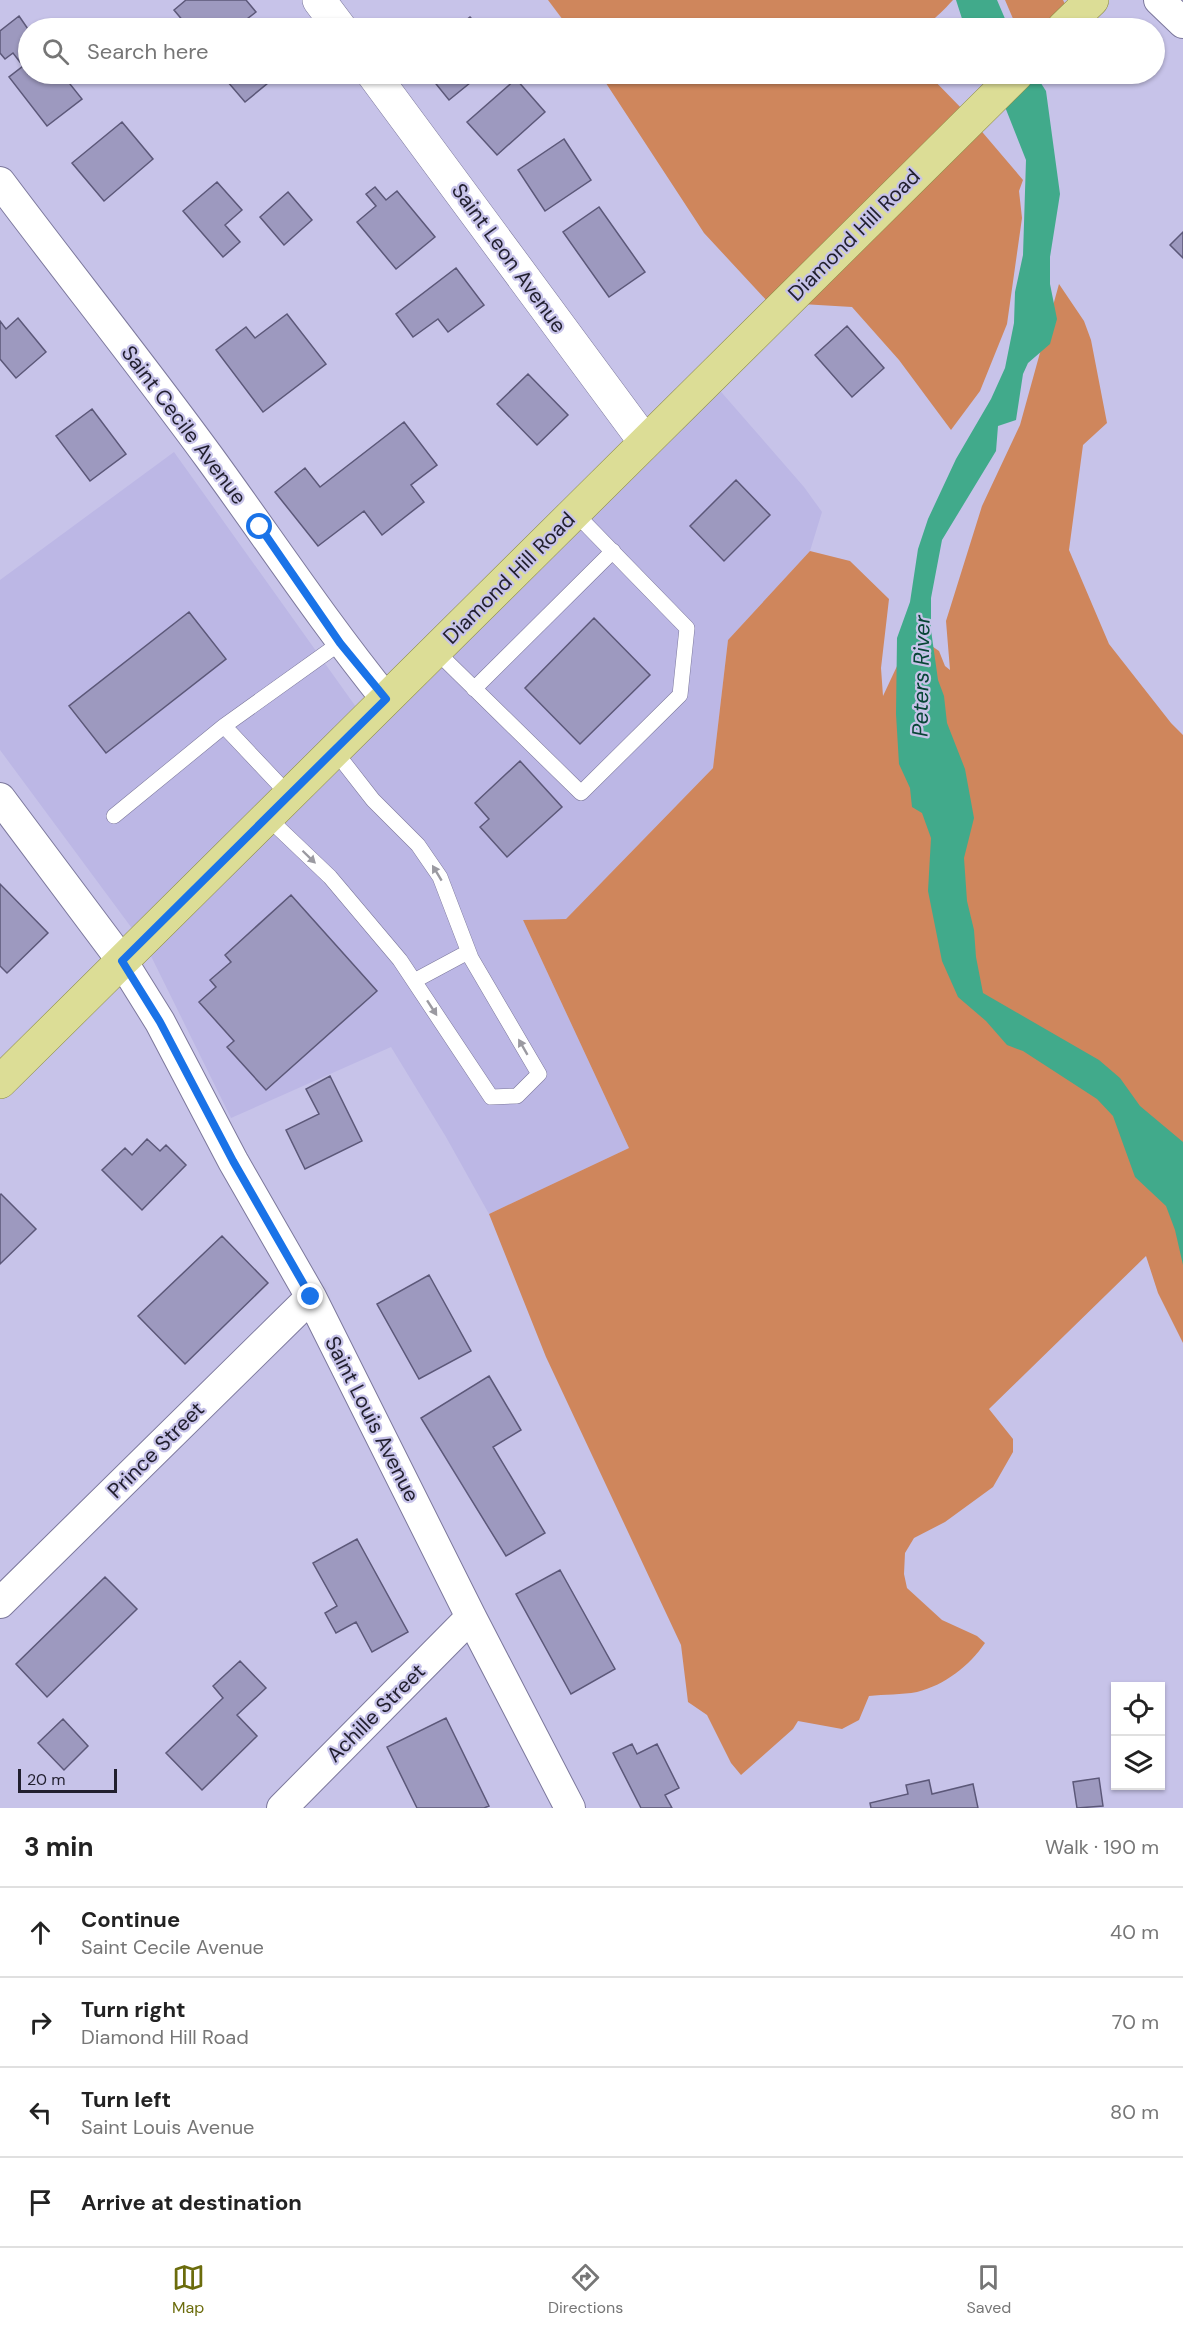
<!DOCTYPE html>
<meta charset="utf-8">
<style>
:root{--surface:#fff;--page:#f6f6f6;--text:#222;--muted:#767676;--line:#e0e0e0;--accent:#6b6c0c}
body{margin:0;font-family:"DM Sans",sans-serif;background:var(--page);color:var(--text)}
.controls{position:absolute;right:18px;bottom:18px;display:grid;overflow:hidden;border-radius:0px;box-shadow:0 2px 4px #0004}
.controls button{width:54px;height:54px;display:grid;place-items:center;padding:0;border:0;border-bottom:2px solid var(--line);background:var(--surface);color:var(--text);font:30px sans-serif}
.scale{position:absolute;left:18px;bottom:15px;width:99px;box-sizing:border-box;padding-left:6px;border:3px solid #211f2e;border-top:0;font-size:16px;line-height:21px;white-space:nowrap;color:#211f2e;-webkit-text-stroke:4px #c7c3e9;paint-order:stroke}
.stop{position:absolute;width:18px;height:18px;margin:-14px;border:4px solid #1a73e8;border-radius:50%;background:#fff}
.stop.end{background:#1a73e8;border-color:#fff;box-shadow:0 2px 6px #0008}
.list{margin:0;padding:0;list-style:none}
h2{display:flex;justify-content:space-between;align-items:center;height:78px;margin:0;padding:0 24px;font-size:26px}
h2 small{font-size:20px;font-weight:400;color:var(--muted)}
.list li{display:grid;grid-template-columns:39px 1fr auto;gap:18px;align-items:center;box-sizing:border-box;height:90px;padding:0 24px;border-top:2px solid var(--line)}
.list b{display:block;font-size:22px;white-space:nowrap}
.list p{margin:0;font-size:20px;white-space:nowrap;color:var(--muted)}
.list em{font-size:20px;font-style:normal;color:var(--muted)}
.icon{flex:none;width:33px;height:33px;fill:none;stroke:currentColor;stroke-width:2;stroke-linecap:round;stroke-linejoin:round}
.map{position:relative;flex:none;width:1183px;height:1808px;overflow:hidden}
.search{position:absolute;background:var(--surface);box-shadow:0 2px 4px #0004;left:18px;right:18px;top:18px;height:66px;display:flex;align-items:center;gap:15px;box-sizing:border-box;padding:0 21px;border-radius:33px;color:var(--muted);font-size:22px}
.sheet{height:438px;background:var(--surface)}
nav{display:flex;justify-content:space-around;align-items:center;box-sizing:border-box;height:84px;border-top:2px solid var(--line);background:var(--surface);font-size:16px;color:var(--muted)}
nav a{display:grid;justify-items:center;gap:3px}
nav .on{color:var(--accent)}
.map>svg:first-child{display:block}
</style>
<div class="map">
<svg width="1183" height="1808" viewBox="0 0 1183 1808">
<rect width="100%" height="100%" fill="#c7c3e9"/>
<path fill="#bcb7e5" d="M702,370L804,487L822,512L810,551L728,640L713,768L566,919L523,920L629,1148L489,1214L446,1137L391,1047L231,1118L148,950L0,750V580L174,452L361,714Z"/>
<path fill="#cf865c" d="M548,0H953C928,27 920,33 883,25L885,28H569Z
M1005,0H1063L1068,10L1050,28H1017Z
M600,74H928L966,113L1023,180L1019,191L1022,218L1007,324L980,391L951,430L899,360L852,307L768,302L704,233Z
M1059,284L1084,321L1091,340L1107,423L1083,445L1069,550L1109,644L1171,723L1183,735V1343L1158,1293L1146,1256L989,1409L1013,1439V1452L993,1487L945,1522L914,1538L905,1553L904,1574L907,1588L942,1620L977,1636L985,1643C969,1666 945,1685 917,1692C902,1695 884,1694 869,1696L859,1720L842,1729L798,1721L793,1729L741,1775L731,1763L707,1715L688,1702L681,1645L546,1357L489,1214L629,1148L523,920L566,919L713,768L728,640L810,551L850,561L889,599L881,668L883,696L898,664L923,640L939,651L945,666L950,670L946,621L982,506L1020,425Z"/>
<path fill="#41aa8b" d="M956,0H997L1009,28H965Z
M992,74H1035L1046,91L1060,194L1050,257V284L1057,319L1050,344L1028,363L1023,374L1016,420L998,426L996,451L942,540L931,598V630L938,680L944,696L947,723L965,769L974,818L964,858L967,901L974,930L976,957L983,993L1099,1060L1120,1078L1140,1106L1183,1142V1265L1175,1230L1166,1206L1135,1177L1113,1116L1097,1099L1023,1051L1007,1045L986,1021L958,997L942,961L928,891L931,838L922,813L912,807L910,788L899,764L896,714L897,638L910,602L918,549L928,519L956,459L991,399L1005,368L1014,323L1015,292L1023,255L1026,160Z"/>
<path fill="#9d99bf" stroke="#5c5879" stroke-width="1.5" d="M186,0H246L256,12L235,28L227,19L215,28H189L174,10Z
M19,16L28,29V74H62L82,99L47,126L9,77L23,66L13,53L5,59L0,53V31Z
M470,17L480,28H456Z
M221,74H279L245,102Z
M428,74H481L449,100Z
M516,79L545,112L497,155L467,122Z
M122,122L153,159L104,201L72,163Z
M564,139L591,180L545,211L518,170Z
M217,182L242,210L225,225L240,242L223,257L183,211Z
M375,187L386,200L397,191L435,237L396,269L357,222L376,206L366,194Z
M288,192L312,220L284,245L260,217Z
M599,207L645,272L609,297L563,232Z
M1183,232V258L1170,245Z
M456,268L484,305L448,332L438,319L413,337L396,314Z
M287,314L326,364L263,412L216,350L246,327L255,338Z
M18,318L46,352L16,378L0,359V321L6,329Z
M847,326L884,368L852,397L815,355Z
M528,374L568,415L537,445L497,404Z
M92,409L126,454L90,481L56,436Z
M404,422L437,465L411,485L424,502L382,535L364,511L318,546L275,492L305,468L320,487Z
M736,480L770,515L724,561L690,526Z
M189,612L226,659L106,753L69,706Z
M594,618L650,675L580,744L525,688Z
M520,761L562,807L507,857L480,827L489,819L475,803Z
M0,884L48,933L7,973L0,966Z
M291,895L377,991L266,1090L227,1047L234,1041L199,1002L216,987L210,980L231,962L225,955Z
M330,1076L362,1141L305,1169L286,1130L319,1114L306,1089Z
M147,1139L160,1151L166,1145L186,1165L142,1210L102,1170L125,1148L132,1155Z
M1,1194L36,1229L0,1264V1195Z
M222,1236L268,1283L185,1364L138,1316Z
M429,1275L471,1351L419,1379L377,1304Z
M489,1376L521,1430L493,1447L545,1533L506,1556L421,1418Z
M357,1539L408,1632L372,1652L356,1622L336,1633L325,1613L337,1606L313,1563Z
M560,1570L615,1669L571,1694L516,1594Z
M105,1577L137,1609L47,1697L16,1664Z
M240,1661L266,1688L237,1715L257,1736L202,1790L166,1753L223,1698L213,1686Z
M446,1718L489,1806L484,1808H417L387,1747Z
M63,1719L88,1746L64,1770L38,1743Z
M632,1744L637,1754L657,1744L679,1788L665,1795L672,1808H641L613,1753Z
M1099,1778L1103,1806L1077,1808L1073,1782Z
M929,1780L932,1794L973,1784L978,1808H871L870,1803L908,1794L906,1785Z"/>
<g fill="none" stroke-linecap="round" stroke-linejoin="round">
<defs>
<path id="lane" d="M435,650L581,793L680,695L687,628L575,513
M474,689L613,551
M224,726L289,795
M114,816L224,726L340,643
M267,817L330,877L400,960L491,1097L517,1096L539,1074L471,958L440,877L418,845L373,800L334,750
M414,981L468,952"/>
<path id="street" d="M1159,0L1183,23
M0,182C69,274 141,364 209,457C268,538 323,621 386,699
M0,798L122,961L160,1022L233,1161L311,1297L471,1617L570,1808
M0,1603L311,1297
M282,1808L471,1617"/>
<path id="secondary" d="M319,0L340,28
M373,74L645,442"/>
<path id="primary" d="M1063,28L1092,0
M0,1082L1017,74"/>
</defs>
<use href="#lane" stroke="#7c789c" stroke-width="16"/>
<use href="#street" stroke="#7c789c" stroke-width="32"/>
<use href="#secondary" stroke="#7c789c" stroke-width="34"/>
<use href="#primary" stroke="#8c8c44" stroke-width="34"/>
<use href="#lane" stroke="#fff" stroke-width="15"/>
<use href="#street" stroke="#fff" stroke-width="30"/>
<use href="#secondary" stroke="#fff" stroke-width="33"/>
<use href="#primary" stroke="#dcdd96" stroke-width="33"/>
</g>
<defs><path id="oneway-solid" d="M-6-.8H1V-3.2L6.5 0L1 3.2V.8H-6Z" transform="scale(1.5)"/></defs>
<g fill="#9b9aa1">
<use href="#oneway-solid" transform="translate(309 857) rotate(44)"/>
<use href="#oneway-solid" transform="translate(437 873) rotate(-121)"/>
<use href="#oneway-solid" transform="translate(432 1008) rotate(57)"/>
<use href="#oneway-solid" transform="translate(523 1047) rotate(-120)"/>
</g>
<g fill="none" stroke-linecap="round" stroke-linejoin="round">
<path stroke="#1a73e8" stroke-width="8" d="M260,527L340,643L386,699L122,961L160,1022L233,1161L311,1297"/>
</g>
<g text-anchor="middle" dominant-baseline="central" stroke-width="4.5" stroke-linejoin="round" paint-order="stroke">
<g font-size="21" fill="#211f2e" stroke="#c7c3e9">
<text transform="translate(854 235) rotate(-45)">Diamond Hill Road</text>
<text transform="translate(509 258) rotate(54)">Saint Leon Avenue</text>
<text transform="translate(184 425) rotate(53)">Saint Cecile Avenue</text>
<text transform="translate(509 578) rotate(-45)">Diamond Hill Road</text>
<text transform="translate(372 1419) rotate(63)">Saint Louis Avenue</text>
<text transform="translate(156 1450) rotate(-45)">Prince Street</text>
<text transform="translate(376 1713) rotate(-45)">Achille Street</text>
</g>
<g font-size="22" font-style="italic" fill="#084636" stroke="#c7c3e9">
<text transform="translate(921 676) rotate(-89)">Peters River</text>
</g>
</g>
</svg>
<div class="controls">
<button><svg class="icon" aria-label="locate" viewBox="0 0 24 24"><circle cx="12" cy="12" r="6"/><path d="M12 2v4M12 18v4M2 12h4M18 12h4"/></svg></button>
<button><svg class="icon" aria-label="layers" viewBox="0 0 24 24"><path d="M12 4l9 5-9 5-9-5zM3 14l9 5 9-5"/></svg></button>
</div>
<div class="scale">20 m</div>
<div class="stop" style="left:260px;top:527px"></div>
<div class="stop end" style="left:311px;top:1297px"></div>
<div class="search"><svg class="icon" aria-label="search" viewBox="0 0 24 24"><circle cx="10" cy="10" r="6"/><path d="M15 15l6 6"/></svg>Search here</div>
</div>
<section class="sheet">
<h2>3 min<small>Walk · 190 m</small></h2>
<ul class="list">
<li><svg class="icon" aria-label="ahead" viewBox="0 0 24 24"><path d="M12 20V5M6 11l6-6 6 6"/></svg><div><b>Continue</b><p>Saint Cecile Avenue</p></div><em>40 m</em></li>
<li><svg class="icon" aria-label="right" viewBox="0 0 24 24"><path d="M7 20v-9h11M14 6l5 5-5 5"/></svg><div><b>Turn right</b><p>Diamond Hill Road</p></div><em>70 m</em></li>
<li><svg class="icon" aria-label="left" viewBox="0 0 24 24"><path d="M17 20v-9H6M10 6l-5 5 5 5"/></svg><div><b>Turn left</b><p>Saint Louis Avenue</p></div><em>80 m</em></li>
<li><svg class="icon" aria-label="arrive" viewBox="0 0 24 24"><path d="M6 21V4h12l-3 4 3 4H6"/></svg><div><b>Arrive at destination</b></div></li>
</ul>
</section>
<nav>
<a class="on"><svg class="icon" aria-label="map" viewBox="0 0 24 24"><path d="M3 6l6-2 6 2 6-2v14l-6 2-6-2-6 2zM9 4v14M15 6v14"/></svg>Map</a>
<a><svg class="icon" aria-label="directions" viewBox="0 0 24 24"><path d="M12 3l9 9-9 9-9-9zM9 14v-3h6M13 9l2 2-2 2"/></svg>Directions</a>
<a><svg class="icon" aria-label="saved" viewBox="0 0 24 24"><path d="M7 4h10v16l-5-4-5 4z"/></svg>Saved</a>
</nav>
